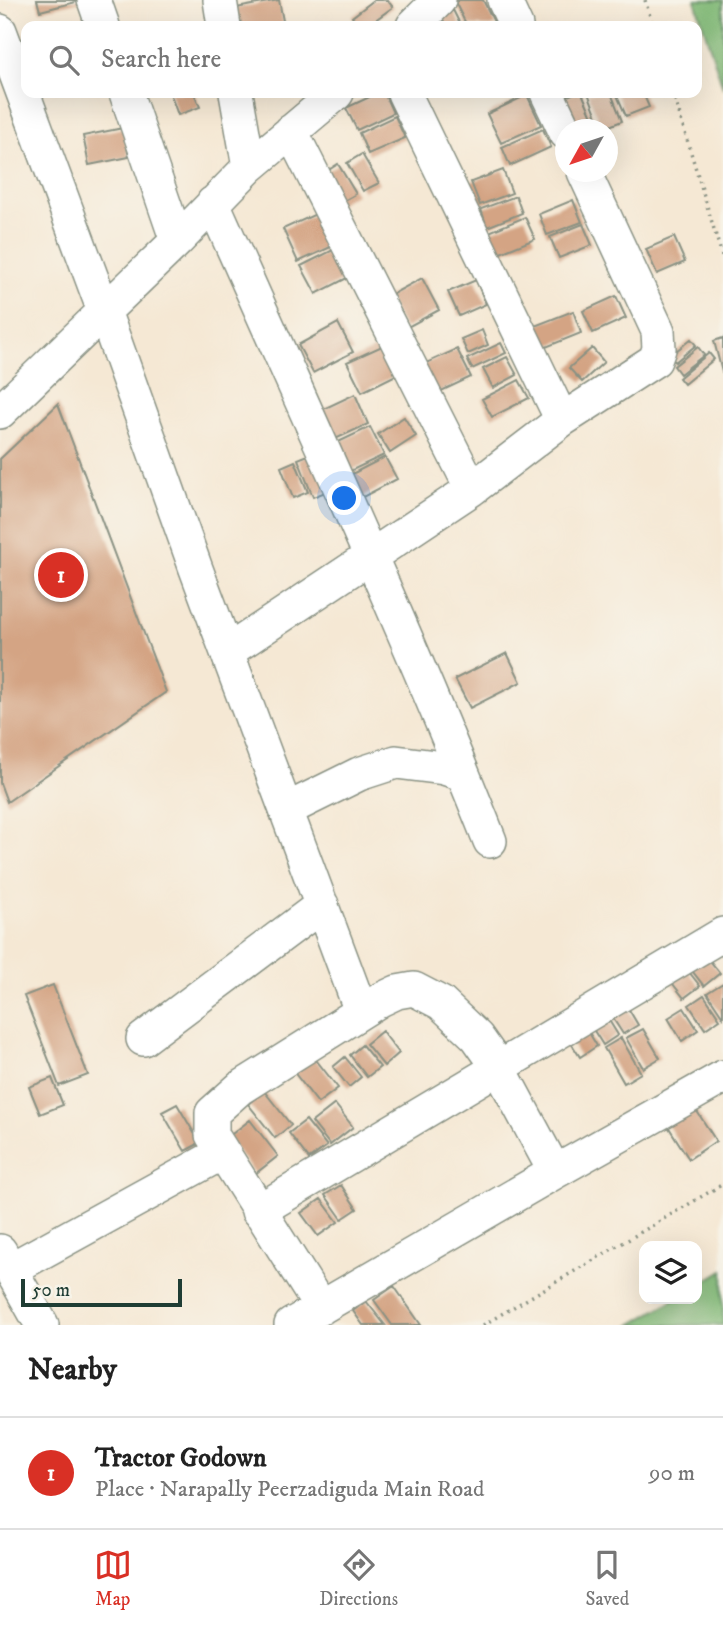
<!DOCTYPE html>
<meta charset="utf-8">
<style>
:root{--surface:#fff;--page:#f2f2f2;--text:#222;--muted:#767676;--line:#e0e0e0;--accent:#d93025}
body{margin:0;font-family:"IM FELL DW Pica",serif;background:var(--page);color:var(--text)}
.controls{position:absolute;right:21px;bottom:21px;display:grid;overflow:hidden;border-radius:14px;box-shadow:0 7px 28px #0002}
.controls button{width:63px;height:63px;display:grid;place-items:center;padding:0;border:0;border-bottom:2px solid var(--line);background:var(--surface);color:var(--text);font:35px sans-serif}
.compass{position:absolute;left:555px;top:119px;width:63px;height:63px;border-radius:50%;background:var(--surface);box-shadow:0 7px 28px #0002;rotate:230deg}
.scale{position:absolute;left:21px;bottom:18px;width:161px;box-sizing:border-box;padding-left:7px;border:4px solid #1f3d34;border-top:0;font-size:19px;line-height:24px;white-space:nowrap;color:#1f3d34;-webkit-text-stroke:5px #f7f3e8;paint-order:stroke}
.you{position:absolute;left:345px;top:499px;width:24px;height:24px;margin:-18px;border:5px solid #fff;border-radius:50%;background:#1a73e8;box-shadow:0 0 0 10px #1a73e833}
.badge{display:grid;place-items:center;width:46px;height:46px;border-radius:50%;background:var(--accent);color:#fff;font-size:23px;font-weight:700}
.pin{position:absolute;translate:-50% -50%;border:4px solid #fff;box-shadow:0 2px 7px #0006}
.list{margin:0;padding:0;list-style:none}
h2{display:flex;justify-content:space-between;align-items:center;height:91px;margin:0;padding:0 28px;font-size:30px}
h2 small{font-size:23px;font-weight:400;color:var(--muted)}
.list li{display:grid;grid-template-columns:46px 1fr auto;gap:21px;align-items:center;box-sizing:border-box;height:112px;padding:0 28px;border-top:2px solid var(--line)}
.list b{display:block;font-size:26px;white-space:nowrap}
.list p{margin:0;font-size:23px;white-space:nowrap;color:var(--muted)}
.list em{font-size:23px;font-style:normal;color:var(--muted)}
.icon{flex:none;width:38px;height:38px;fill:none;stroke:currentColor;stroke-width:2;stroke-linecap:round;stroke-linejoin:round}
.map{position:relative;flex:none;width:723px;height:1325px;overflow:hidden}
.search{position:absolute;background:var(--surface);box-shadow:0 7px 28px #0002;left:21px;right:21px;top:21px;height:77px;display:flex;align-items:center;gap:18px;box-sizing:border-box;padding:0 24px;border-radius:14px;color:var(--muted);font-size:26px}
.sheet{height:203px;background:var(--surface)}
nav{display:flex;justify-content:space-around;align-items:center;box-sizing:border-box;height:98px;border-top:2px solid var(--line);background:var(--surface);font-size:19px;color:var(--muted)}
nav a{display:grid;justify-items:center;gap:4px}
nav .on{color:var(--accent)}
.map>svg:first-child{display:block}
</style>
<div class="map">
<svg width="723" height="1325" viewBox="0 0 723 1325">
<rect width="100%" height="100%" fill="#f7f3e8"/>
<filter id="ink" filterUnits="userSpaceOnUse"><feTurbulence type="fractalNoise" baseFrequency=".0143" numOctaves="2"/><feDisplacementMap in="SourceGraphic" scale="14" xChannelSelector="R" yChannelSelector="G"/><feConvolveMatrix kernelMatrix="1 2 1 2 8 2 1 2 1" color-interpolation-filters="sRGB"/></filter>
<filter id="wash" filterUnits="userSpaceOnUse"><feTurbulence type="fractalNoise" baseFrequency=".00686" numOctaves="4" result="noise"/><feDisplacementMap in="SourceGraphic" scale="28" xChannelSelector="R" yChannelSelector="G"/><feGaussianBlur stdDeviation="1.57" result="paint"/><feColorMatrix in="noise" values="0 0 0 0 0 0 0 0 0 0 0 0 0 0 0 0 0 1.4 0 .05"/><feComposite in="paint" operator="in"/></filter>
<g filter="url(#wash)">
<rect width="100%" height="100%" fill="#f5e8d4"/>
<path fill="#80b876" stroke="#507a55" stroke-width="2" d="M695,0H723V88Z
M723,1270V1325H631L675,1299H697V1286Z"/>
<g id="blocks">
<path fill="#d4a484" d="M37,0H80V1L40,11Z
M279,0L284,26H234L231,9Z
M374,0H387L393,7L367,26H359L352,17Z
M459,0H483L496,26H467L455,2Z
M453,10L461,26H446L441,17Z
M170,93H194L200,107L178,115Z
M378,93H384L393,113L357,130L346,108Z
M575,93H582L598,130H570L558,100Z
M588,93H611L622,121L602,129Z
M616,93H643L649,107L626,116Z
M527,95L541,125L501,143L487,114Z
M395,116L405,138L368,154L359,133Z
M123,128L129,157L89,165L83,136Z
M543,129L551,147L510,166L502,147Z
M362,154L379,183L363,191L347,163Z
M338,164L356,194L338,204L321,175Z
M503,170L512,193L480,205L471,182Z
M516,196L522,213L487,227L481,209Z
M573,200L582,222L547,235L539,214Z
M318,213L333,246L298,262L283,229Z
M525,217L535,239L498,254L489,232Z
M583,224L592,245L559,258L550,237Z
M674,237L685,262L657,274L646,249Z
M335,249L349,277L316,294L301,266Z
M422,278L439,310L404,329L387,297Z
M476,280L486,304L459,316L448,292Z
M616,296L626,318L593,333L583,311Z
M573,311L581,333L541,349L532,327Z
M338,323L353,352L313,373L298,345Z
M482,330L488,345L468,354L461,339Z
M723,338V372H722L714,341Z
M691,339L696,345L675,362L670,356Z
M501,343L506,353L472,369L467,359Z
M382,346L396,375L362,392L347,362Z
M698,347L704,355L680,374L674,366Z
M592,348L604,362L582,382L569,368Z
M457,349L471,377L435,394L422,365Z
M709,353L714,359L684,384L679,378Z
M507,357L517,375L493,388L483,369Z
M519,380L529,398L492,417L482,399Z
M355,394L368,424L331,441L317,412Z
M58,404L166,692L7,802L0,783V459Z
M404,417L416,436L390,453L378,434Z
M370,427L384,455L346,473L332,445Z
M313,453L328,491L313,497L298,459Z
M385,457L397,479L359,499L348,476Z
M295,461L308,492L293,498L281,467Z
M507,653L521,682L470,708L455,679Z
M702,951L720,973L704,986L686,963Z
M682,963L700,986L684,998L666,975Z
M723,983V1017L707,993Z
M53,985L88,1075L59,1086L24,996Z
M704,995L720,1019L705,1029L689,1005Z
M621,996L638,1025L623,1034L605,1006Z
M684,1008L698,1030L682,1041L668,1018Z
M602,1009L618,1035L603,1045L586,1018Z
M582,1021L597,1046L580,1057L564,1032Z
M643,1029L660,1058L643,1068L626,1038Z
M382,1031L399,1053L384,1066L366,1044Z
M621,1038L641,1073L624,1083L604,1048Z
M362,1045L380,1067L367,1077L350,1055Z
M313,1056L338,1088L318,1103L293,1071Z
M345,1057L361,1077L349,1087L333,1067Z
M52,1078L63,1105L40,1114L29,1087Z
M264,1091L291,1125L275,1138L248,1104Z
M177,1104L200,1143L185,1151L162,1112Z
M335,1104L353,1127L330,1145L312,1122Z
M693,1105L716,1141L689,1159L666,1123Z
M250,1120L278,1156L255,1174L227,1138Z
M306,1120L327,1146L309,1159L289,1133Z
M341,1185L357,1209L342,1219L325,1195Z
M321,1199L338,1222L318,1236L301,1213Z
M394,1286L421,1325H392L374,1300Z
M366,1301L385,1325H363L353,1311Z"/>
</g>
</g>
<g filter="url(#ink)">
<use href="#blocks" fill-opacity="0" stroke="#8a9284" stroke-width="2"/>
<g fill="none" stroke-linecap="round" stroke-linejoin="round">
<defs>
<path id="minor" d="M94,0L103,26
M220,0L224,26
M504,0L516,26
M413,26L439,0
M0,31L104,311L196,569L361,1011
M126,93L177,241
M236,93L249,167
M404,93L562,420
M547,93L566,133
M291,131L472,489
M213,203C307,415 405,626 490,841
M0,412L177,241L249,167L337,93
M227,652L472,489L562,420L655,360L659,349L658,331L584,172
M286,810L359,774L396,762L444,768L463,774
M143,1039L322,905
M258,1211L723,934
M0,1251L42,1325
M11,1269L222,1153
M321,1308L212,1135V1113L240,1088L380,1000L397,992L414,989L441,1003L477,1037L499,1068L555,1172
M291,1325L555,1172L723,1077"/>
</defs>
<use href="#minor" stroke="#8a9284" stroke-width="36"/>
<path stroke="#8a9284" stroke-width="3.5" stroke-dasharray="2 5" stroke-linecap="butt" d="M645,0L653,26
M673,93L723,259
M483,1325L723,1184"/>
<use href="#minor" stroke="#fff" stroke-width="33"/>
</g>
</g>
</svg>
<div class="controls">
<button><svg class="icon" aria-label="layers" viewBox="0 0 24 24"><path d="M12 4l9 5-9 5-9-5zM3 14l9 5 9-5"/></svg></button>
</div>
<svg class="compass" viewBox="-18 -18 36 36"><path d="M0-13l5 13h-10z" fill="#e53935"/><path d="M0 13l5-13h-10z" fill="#767676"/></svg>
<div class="scale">50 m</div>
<div class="you"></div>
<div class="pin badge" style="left:61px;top:575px">1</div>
<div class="search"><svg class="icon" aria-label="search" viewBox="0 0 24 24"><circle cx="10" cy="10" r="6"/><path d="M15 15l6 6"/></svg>Search here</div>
</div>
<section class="sheet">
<h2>Nearby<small></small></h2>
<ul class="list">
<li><span class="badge">1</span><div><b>Tractor Godown</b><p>Place · Narapally Peerzadiguda Main Road</p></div><em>90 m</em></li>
</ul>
</section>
<nav>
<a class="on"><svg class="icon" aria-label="map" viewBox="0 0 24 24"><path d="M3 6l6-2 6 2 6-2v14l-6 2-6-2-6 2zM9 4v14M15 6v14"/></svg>Map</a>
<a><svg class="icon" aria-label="directions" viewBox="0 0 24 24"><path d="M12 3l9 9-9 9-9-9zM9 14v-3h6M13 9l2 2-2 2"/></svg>Directions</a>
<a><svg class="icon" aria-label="saved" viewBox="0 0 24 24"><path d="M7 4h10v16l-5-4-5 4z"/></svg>Saved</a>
</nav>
